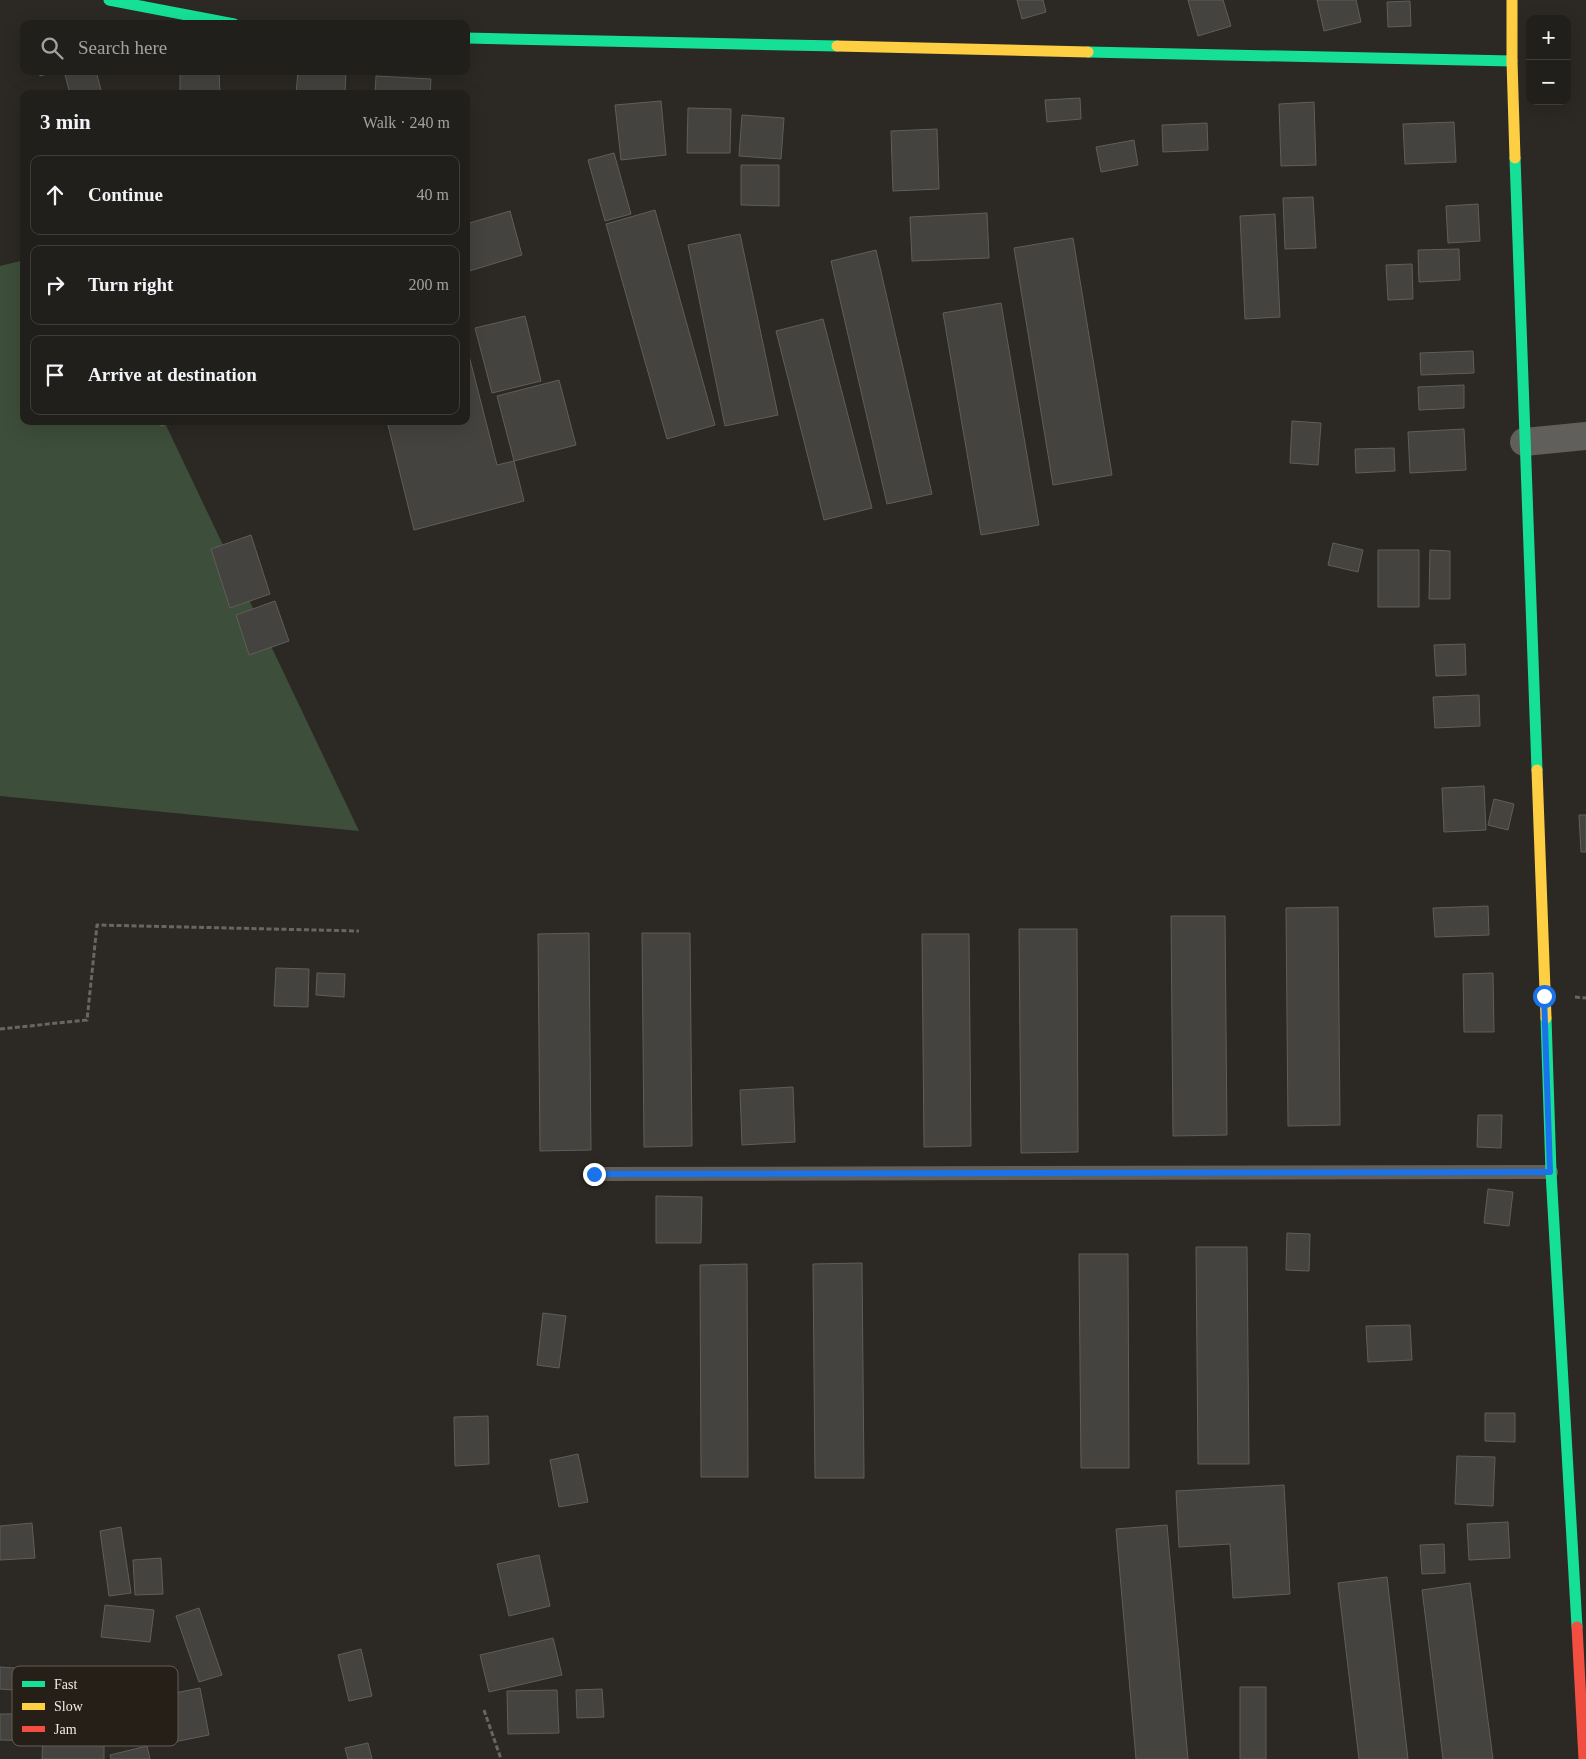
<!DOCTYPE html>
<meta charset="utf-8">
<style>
:root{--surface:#211f1b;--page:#292724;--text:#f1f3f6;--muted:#a2a2a3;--line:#3e3d3a}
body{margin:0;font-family:Georgia,serif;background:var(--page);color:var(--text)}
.controls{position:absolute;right:15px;top:15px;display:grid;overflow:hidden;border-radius:10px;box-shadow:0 5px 20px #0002}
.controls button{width:45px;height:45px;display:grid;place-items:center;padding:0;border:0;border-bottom:1px solid var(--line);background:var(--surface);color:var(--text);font:25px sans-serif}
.stop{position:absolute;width:15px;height:15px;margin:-11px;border:4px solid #1a73e8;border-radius:50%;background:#fff}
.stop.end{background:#1a73e8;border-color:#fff;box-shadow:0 1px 5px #0008}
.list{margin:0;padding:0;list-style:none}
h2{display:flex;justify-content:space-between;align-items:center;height:65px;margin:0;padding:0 20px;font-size:21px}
h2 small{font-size:16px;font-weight:400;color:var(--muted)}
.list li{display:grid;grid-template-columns:32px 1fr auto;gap:15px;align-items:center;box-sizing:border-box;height:80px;margin:0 10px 10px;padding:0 10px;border:1px solid var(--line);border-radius:10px}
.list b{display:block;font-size:19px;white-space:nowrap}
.list em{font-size:16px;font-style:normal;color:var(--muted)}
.icon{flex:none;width:28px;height:28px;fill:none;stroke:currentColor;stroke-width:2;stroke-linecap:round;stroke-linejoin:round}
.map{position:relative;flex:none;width:1586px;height:1759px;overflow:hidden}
.search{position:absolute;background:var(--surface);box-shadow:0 5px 20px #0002;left:20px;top:20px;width:450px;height:55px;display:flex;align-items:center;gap:12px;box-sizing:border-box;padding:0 18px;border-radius:10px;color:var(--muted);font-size:19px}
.panel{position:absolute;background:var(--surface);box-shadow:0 5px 20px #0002;left:20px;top:90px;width:450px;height:335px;border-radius:10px}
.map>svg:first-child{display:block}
</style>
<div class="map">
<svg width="1586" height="1759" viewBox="0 0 1586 1759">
<rect width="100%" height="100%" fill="#2c2924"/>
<path fill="#3d4e3a" d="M24,260V421H164L359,831L0,796V266Z"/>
<path fill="#45433f" stroke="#615d59" d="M1017,0H1043L1046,12L1022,19Z
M1188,0H1223L1231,26L1198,36Z
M1317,0H1356L1361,22L1324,31Z
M1410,1L1411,26L1388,27L1387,2Z
M38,71H57L40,76Z
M64,71H96L102,94H70Z
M180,71H219L220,94H180Z
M298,71H346L345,94H296Z
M376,76L431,79L430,94H375Z
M1080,98L1081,119L1047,122L1045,100Z
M661,101L666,155L621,160L615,105Z
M1314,102L1316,165L1281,166L1279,104Z
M688,108L731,109L730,153H687Z
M742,115L784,118L781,159L739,156Z
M1454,122L1456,162L1405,164L1403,124Z
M1207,123L1208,150L1163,152L1162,125Z
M937,129L939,189L893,191L891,131Z
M1134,140L1138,165L1101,172L1096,147Z
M614,153L631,214L605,221L588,160Z
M741,165H779V206L741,205Z
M1313,197L1316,248L1285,249L1283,198Z
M1478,204L1480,241L1448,243L1446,206Z
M655,210L715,425L667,439L606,224Z
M510,211L522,255L466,272V224Z
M987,213L989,258L912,261L910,217Z
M1275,214L1280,317L1245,319L1240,216Z
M740,234L778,415L725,426L688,245Z
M1073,238L1112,475L1053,485L1014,248Z
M1459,249L1460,280L1419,282L1418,250Z
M876,250L932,494L887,504L831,261Z
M1412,264L1413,299L1388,300L1386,265Z
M1001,303L1039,525L981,535L943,313Z
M525,316L541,381L492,393L475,328Z
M823,319L872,508L824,520L776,331Z
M466,344L497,465L514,461L524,501L414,530L387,421H466Z
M1473,351L1474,373L1421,375L1420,353Z
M559,380L576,445L514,461L497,396Z
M1464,385V408L1419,410L1418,387Z
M159,421H177L161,426Z
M1292,421L1321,423L1318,465L1290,463Z
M1464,429L1466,470L1410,473L1408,432Z
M1394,448L1395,471L1356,473L1355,449Z
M251,535L270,594L230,608L211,549Z
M1333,543L1363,550L1358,572L1328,565Z
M1378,550H1419V607H1378Z
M1430,550L1450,551V599H1429Z
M275,601L289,641L249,655L236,615Z
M1465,644L1466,675L1436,676L1434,645Z
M1479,695L1480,726L1435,728L1433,697Z
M1484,786L1486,830L1444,832L1442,788Z
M1494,799L1514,804L1508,830L1488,825Z
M1579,815H1586V852H1581Z
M1488,906L1489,935L1435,937L1433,908Z
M1338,907L1340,1125L1288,1126L1286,908Z
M1171,916H1225L1227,1135L1173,1136Z
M1019,929H1077L1078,1152L1021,1153Z
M589,933L591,1150L540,1151L538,934Z
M642,933H690L692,1146L644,1147Z
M922,934H969L971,1146L924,1147Z
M276,968L309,969L308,1007L274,1006Z
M317,973L345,974L344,997L316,995Z
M1493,973L1494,1032H1464L1463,974Z
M793,1087L795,1142L742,1145L740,1090Z
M1478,1115H1502L1501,1148L1477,1147Z
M1488,1189L1513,1192L1509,1226L1484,1223Z
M656,1196L702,1197L701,1243H656Z
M1287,1233L1310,1234L1309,1271L1286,1270Z
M1196,1247H1247L1249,1464H1198Z
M1079,1254H1128L1129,1468H1081Z
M862,1263L864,1478H815L813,1264Z
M747,1264L748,1477H701L700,1265Z
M543,1313L566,1316L559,1368L537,1365Z
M1410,1325L1412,1360L1368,1362L1366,1326Z
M1485,1413H1515V1442L1485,1441Z
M488,1416L489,1464L455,1466L454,1417Z
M578,1454L588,1502L559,1507L550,1460Z
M1457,1456L1495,1457L1493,1506L1455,1504Z
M1284,1485L1290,1594L1233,1598L1230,1544L1179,1547L1176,1491Z
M1508,1522L1510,1558L1469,1560L1467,1524Z
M32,1523L35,1558L0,1560V1526Z
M1167,1525L1188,1759H1136L1116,1529Z
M121,1527L131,1593L109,1596L100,1531Z
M1444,1544L1445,1573L1422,1574L1420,1545Z
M539,1555L550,1606L509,1616L497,1564Z
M161,1558L163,1594L135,1595L133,1560Z
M1387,1577L1408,1759H1359L1338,1583Z
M1470,1583L1493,1759H1443L1422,1590Z
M105,1605L154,1610L150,1642L101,1637Z
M199,1608L222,1675L199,1682L176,1616Z
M553,1638L562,1675L489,1692L480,1655Z
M361,1649L372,1696L349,1701L338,1655Z
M0,1667L29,1669L27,1691L0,1689Z
M1240,1687H1266V1759H1240Z
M200,1688L209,1735L159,1745L150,1698Z
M602,1689L604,1717L577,1718L576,1690Z
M557,1690L559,1733L508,1734L507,1691Z
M0,1714H42L41,1741L0,1740Z
M43,1733L104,1735V1759H42Z
M368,1743L372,1759H348L345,1748Z
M147,1746L150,1759H111L110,1755Z"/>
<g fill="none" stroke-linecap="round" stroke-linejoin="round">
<path stroke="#686563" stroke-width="3" stroke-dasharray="5 2.5" stroke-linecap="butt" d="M1575,997L1586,998
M0,1029L87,1020L97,925L359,931
M484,1710L501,1759"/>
<path stroke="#605f5c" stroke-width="14" d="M594,1174L1551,1172"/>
<path stroke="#605f5c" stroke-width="28" d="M1524,442L1586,436"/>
<path stroke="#16e098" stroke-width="11" d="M109,0L234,24
M466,38L837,46
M1088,52L1512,61
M1515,158L1537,770
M1546,1018L1551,1172L1577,1627"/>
<path stroke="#ffcf43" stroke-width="11" d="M1512,0V61L1515,158
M837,46L1088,52
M1537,770L1546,1018"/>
<path stroke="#f24e42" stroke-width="11" d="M1577,1627L1584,1759"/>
</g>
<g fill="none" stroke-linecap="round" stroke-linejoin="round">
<path stroke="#1a73e8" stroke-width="6" d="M594,1174L1550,1172L1544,996"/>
</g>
<rect x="12" y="1666" width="166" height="80" rx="8" fill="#261f17" stroke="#635c55" stroke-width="1"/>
<rect x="22" y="1681" width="23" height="6" fill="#16e098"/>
<rect x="22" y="1703" width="23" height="7" fill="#ffcf43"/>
<rect x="22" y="1726" width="23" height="6" fill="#f24e42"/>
<g font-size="14" fill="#f0ebe6">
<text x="54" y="1689">Fast</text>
<text x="54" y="1711">Slow</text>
<text x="54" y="1734">Jam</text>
</g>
</svg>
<div class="controls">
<button>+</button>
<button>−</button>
</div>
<div class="stop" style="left:1544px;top:996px"></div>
<div class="stop end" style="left:594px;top:1174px"></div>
<div class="search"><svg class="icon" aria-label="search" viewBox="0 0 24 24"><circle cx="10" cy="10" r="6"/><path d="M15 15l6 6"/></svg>Search here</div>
<section class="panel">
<h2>3 min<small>Walk · 240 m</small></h2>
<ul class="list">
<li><svg class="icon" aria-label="ahead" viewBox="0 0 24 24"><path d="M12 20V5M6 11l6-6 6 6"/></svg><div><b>Continue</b></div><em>40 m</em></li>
<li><svg class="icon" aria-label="right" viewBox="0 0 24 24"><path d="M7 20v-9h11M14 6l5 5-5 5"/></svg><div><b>Turn right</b></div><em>200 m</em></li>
<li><svg class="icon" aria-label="arrive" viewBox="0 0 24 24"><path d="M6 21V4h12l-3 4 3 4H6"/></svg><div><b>Arrive at destination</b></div></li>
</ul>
</section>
</div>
